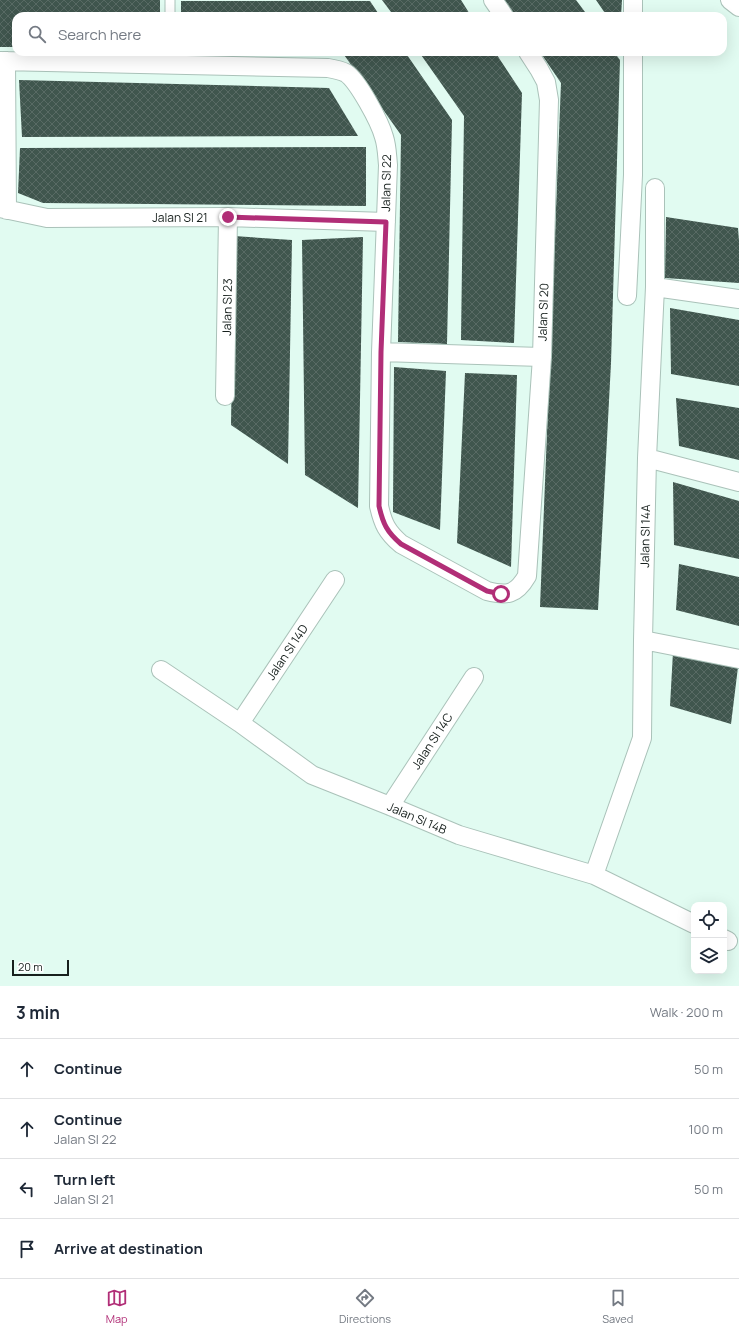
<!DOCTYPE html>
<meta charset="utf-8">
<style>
:root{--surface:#fff;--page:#f6f6f7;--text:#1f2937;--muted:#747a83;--line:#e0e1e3;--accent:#b12e77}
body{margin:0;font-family:Manrope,sans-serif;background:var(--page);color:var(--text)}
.controls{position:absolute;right:12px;bottom:12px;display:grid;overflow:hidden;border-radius:8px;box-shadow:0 4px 16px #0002}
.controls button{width:36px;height:36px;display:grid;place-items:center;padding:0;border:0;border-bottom:1px solid var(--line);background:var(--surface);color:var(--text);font:20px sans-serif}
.scale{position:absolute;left:12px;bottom:10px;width:57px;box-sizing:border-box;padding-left:4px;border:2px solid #17201d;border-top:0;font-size:11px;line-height:14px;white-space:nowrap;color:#17201d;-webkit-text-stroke:3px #fff;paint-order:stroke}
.stop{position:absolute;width:12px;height:12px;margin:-9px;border:3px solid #b12e77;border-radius:50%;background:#fff}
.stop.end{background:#b12e77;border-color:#fff;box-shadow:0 1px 4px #0008}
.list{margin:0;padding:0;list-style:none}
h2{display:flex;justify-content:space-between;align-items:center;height:52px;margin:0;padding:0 16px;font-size:17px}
h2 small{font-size:13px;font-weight:400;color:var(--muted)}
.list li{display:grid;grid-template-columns:26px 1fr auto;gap:12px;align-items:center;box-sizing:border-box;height:60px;padding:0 16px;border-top:1px solid var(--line)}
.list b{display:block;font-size:15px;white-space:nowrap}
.list p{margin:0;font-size:13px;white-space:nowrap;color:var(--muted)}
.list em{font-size:13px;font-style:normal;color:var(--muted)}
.icon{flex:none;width:22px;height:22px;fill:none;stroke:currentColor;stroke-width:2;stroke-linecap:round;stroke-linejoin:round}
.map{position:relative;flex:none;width:739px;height:986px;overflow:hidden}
.search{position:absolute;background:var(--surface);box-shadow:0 4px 16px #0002;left:12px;right:12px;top:12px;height:44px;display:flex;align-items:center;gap:10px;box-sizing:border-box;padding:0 14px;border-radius:12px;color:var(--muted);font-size:15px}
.sheet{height:292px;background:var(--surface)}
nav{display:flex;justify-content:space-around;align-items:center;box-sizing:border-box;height:56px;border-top:1px solid var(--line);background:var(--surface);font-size:11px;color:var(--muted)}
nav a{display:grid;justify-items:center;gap:2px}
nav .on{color:var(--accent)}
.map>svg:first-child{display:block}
</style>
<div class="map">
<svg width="739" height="986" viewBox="0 0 739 986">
<defs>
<pattern id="building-cross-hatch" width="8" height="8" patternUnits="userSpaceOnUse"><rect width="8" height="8" fill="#40564e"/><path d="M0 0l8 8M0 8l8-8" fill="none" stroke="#586a64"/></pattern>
</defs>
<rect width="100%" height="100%" fill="#e1fbf1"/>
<path fill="url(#building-cross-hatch)" d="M0,0H160V16H16V47H0Z
M382,0H461L471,16H394Z
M504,0H576L588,16H515Z
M596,0H622L621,16H607Z
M181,1H370L380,16H181Z
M342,52H405L452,120L447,344L398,342L401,135Z
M419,52H495L522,93L514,343L461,340L464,116Z
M540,52H614L620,60L611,363L598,610L540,607L561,83Z
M19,80L329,88L358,136L22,137Z
M366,147V206L43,203L18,193L20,148Z
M666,217L738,228L739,241V283L665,278Z
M234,236L292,240L288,464L231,425Z
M363,237L358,508L305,475L302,240Z
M670,308L739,320V386L671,374Z
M394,367L446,371L440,530L393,512Z
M465,373L517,375L511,567L457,543Z
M676,398L739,408V460L679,446Z
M673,482L739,501V559L674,545Z
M679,564L739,577V626L676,610Z
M673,652L738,667L731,724L670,706Z"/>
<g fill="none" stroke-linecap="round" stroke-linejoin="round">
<defs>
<path id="lane" d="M170,16V0"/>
<path id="street" d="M493,0L504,16
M633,0V16
M730,0L739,7
M0,61L328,68C334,69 340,70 346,73C358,81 380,122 384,137C387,146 387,155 388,165L381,352L379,506C383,524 387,532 401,544L487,591C507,596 516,595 527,576L542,357L549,100L546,82L539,69L528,52
M6,61L7,210
M0,208L47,218L228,217L386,222
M655,287L739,299
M627,296L633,175V52
M381,352L542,357
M225,396L228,217
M647,458L739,482
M643,640L739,659
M161,670L240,723L312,775L390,806L459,835L594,875L694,924
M240,723L335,580
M390,806L474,677
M594,875L642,738L643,640L647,458L655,287V188
M724,939L728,941"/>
</defs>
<use href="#lane" stroke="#aac2b9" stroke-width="11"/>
<use href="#street" stroke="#aac2b9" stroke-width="20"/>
<use href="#lane" stroke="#fff" stroke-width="9"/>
<use href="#street" stroke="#fff" stroke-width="18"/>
</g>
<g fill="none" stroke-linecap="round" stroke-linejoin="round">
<path stroke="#b12e77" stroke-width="5" d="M228,217L386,222L381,352L379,506C383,524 387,532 401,544L487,591L501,594"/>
</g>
<g text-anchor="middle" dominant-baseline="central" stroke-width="4" stroke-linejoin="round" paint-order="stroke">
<g font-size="12" fill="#17201d" stroke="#fff">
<text transform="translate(386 183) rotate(-89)">Jalan SI 22</text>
<text x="180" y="217">Jalan SI 21</text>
<text transform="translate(227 307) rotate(-89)">Jalan SI 23</text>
<text transform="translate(543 312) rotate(-88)">Jalan SI 20</text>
<text transform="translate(645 536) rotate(-89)">Jalan SI 14A</text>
<text transform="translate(287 652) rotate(-56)">Jalan SI 14D</text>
<text transform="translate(432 741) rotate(-57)">Jalan SI 14C</text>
<text transform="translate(417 818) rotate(23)">Jalan SI 14B</text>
</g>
</g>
</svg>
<div class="controls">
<button><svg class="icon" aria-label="locate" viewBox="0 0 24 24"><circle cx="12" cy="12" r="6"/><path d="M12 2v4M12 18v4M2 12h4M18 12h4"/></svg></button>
<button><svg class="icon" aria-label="layers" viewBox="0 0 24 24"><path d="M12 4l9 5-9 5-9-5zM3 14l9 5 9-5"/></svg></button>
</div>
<div class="scale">20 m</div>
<div class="stop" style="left:501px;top:594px"></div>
<div class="stop end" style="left:228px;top:217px"></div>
<div class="search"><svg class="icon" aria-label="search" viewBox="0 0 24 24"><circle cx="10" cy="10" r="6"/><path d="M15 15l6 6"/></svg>Search here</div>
</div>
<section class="sheet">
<h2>3 min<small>Walk · 200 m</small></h2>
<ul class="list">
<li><svg class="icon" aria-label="ahead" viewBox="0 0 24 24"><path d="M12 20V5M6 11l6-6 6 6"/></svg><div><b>Continue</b></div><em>50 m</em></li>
<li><svg class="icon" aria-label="ahead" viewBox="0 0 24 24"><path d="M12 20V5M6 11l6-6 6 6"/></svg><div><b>Continue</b><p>Jalan SI 22</p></div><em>100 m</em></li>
<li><svg class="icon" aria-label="left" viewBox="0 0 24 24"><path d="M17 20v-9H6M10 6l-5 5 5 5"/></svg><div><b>Turn left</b><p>Jalan SI 21</p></div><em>50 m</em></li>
<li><svg class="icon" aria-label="arrive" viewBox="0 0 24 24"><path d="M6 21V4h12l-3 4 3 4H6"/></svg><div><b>Arrive at destination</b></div></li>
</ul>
</section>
<nav>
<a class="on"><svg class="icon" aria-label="map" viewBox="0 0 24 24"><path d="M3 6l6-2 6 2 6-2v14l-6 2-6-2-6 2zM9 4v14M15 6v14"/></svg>Map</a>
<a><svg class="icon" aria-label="directions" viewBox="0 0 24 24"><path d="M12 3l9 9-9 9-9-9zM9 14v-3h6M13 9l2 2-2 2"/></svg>Directions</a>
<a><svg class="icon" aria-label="saved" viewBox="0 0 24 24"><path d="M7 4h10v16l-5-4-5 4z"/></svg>Saved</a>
</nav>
